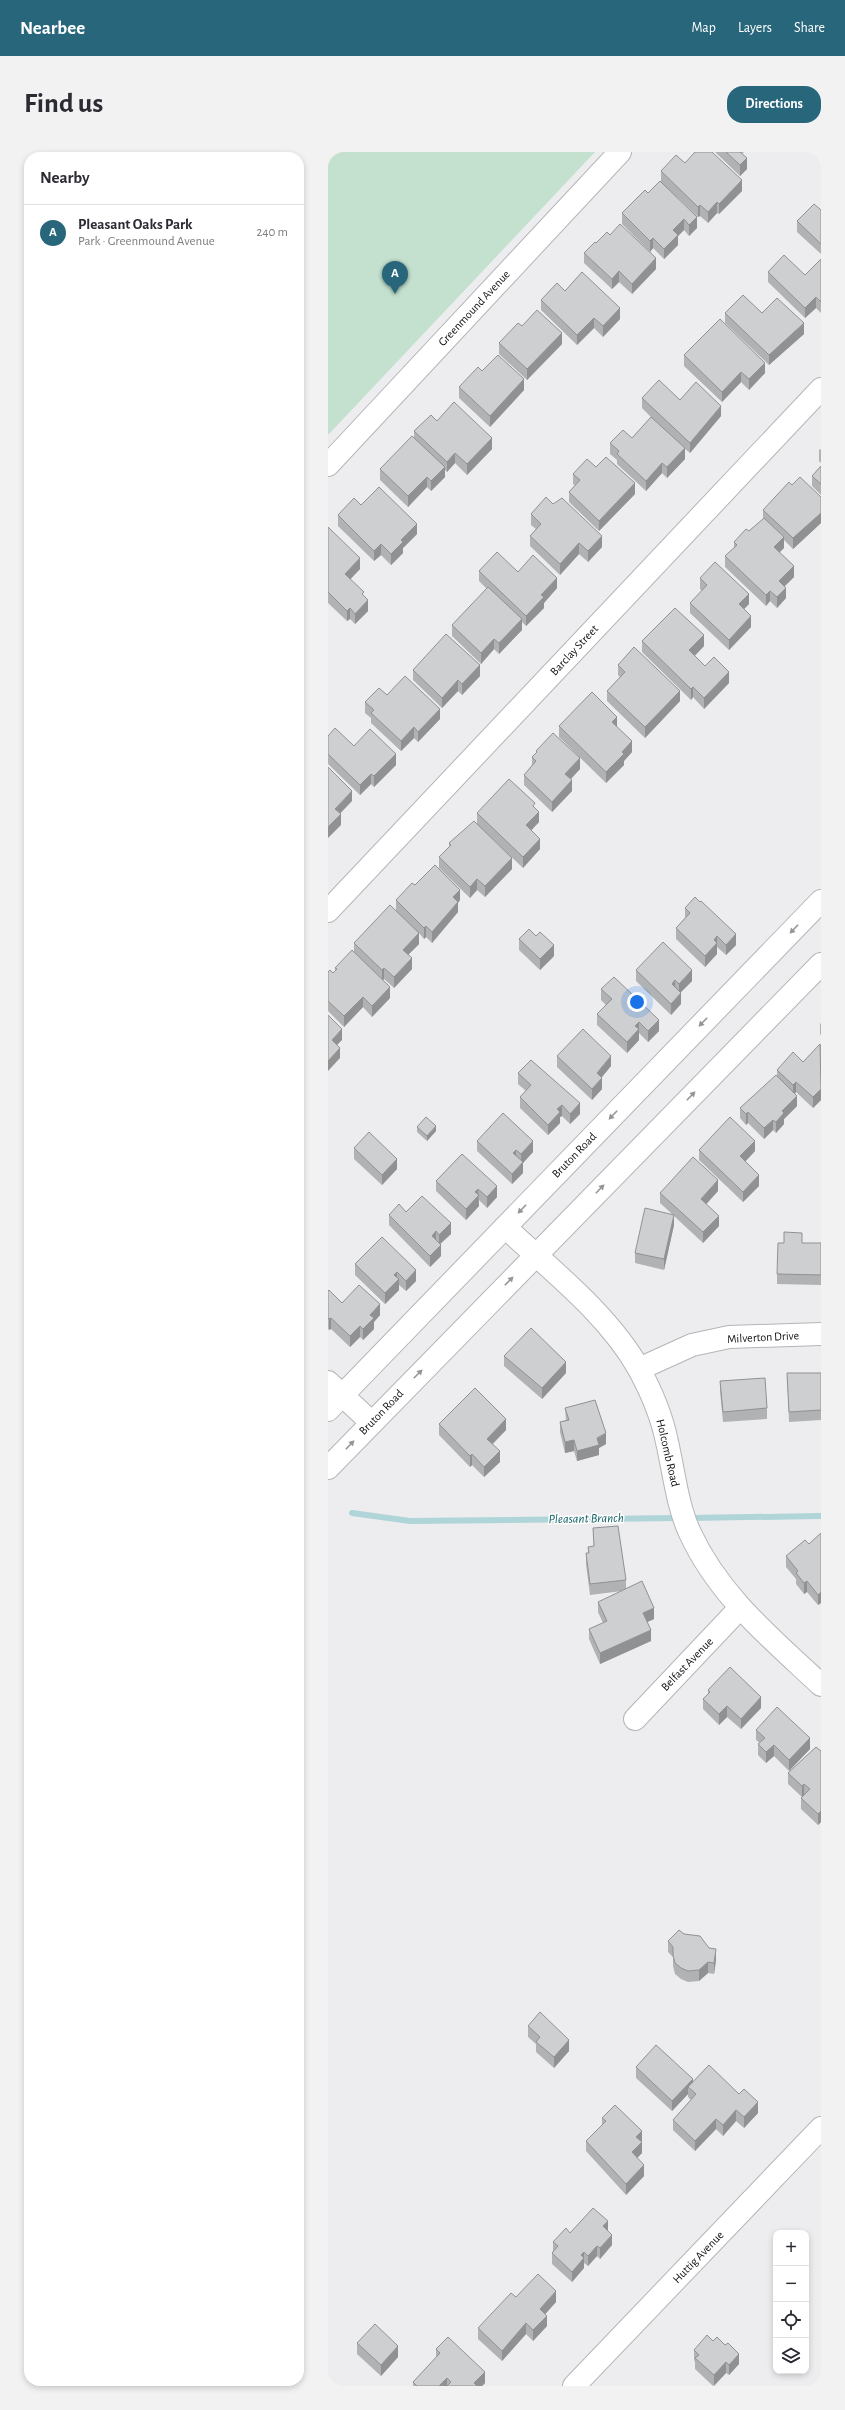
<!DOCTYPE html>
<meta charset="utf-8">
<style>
:root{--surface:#fff;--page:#f2f2f3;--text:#2b2b33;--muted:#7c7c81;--line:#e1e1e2;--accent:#27667b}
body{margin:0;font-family:"Alegreya Sans",sans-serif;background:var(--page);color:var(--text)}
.controls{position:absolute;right:12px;bottom:12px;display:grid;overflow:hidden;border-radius:8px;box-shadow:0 2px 6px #0003}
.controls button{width:36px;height:36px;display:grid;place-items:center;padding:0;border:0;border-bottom:1px solid var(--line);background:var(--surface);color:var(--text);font:20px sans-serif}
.you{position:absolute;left:309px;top:850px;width:14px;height:14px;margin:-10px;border:3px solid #fff;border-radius:50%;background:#1a73e8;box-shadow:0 0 0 6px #1a73e833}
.badge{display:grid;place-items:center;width:26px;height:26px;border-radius:50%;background:var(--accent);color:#fff;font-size:13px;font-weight:700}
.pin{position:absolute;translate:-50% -33px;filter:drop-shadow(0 1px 2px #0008)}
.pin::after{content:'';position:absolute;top:21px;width:14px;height:12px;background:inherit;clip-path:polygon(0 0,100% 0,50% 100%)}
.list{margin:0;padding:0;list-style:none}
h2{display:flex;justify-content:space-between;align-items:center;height:52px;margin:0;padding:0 16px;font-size:17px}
h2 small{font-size:13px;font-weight:400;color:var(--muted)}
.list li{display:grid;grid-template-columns:26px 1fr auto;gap:12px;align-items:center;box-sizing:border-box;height:56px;padding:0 16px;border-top:1px solid var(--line)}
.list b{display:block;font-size:15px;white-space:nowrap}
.list p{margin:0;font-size:13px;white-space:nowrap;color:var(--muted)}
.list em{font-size:13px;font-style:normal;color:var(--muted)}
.icon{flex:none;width:22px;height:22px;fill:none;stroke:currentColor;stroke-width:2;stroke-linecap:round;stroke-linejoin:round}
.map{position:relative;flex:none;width:493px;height:2234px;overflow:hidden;border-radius:16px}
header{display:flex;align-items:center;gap:24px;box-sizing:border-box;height:56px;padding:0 20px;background:var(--accent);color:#fff}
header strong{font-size:19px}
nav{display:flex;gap:22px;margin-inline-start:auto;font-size:14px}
.intro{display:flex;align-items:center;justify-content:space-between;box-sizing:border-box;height:96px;padding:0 24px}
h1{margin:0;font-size:28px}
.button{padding:10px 18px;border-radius:16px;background:var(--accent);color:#fff;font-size:14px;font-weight:700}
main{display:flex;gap:24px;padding:0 24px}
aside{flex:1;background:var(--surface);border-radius:16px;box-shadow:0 2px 6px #0003}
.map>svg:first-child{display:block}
</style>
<header>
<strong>Nearbee</strong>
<nav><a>Map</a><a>Layers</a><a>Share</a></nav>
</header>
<div class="intro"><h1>Find us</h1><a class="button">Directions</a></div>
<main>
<aside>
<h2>Nearby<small></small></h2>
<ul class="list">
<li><span class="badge">A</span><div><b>Pleasant Oaks Park</b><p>Park · Greenmound Avenue</p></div><em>240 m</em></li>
</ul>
</aside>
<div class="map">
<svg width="493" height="2234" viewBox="0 0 493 2234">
<rect width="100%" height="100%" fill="#ededf0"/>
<path fill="#c3e1ce" d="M0,0H267L0,283Z"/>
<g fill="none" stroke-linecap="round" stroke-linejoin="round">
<path stroke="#afd5d8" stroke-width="6" d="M24,1361L82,1369L352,1366
M361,1366L493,1364"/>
<defs>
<path id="street" d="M0,313L292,0
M0,759L493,237
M311,1217L364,1193L401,1185L493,1182
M307,1567L411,1457
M246,2234L493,1976"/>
<path id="secondary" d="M177,1075C223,1118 280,1162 311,1217C323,1239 334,1265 339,1290C346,1320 349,1353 362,1381C391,1444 443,1486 493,1533
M0,1230L43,1270
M0,1258L493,749
M0,1316L493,812"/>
</defs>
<use href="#street" stroke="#b4b5b7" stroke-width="24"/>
<use href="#secondary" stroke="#b4b5b7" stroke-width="24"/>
<use href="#street" stroke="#fff" stroke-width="22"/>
<use href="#secondary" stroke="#fff" stroke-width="22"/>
</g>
<path fill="#b1b2b4" d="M387,0H416L414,2L419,17L412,24Z
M357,11L414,39L391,62L389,61L380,71L372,64L370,65L349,45L369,76L361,84L356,78L350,84V93L336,107L325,96L322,100L294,72V61L320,41L333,29V19Z
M493,58V102L469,80V69Z
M282,83L328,117L304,142L291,130L284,137L256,111V101L268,91Z
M493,107V161L488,156L477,166L440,130V120L477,123Z
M237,139L292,167L275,185L266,176L249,193L213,158V148Z
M397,161H434L476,182L441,213L397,171Z
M171,191L234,192L199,228L171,202Z
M356,203L437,221L421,238L413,230L394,250L356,214Z
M131,235L196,238L162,275L131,246Z
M314,246L352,248L393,264L362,301L357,297V307L339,326L334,321L318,339L289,312V308L282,302V291L304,286L323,265L314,256Z
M86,279L164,297L139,323L127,311L119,320L117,318V325L103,339L99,335L80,355L52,328V317L86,286Z
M493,297V311L491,309V298Z
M493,314V343L484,334V324Z
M245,322L307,342L271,379L241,350V340L247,333L245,332Z
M464,333L493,345V371L465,397L456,388V396L451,400L466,425L456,434L458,446L449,456L442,449L438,454L397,415V404L406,396V390L421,379L435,367V358Z
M33,353L89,382L75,396V401L63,413L53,403L46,409L10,374V363Z
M203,362L274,395L260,410L251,402L232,423L202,394V384L208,377L203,373Z
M0,375L32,417L22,427L36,444L40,459L27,472L22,467L19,469L0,451Z
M151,419L190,420L229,436L216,451V456L198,474L194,470V478L171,502L166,497L153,512L124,484V473L159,437L151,429Z
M372,426L421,452L416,457L423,475L401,498L362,461V451L374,439L372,437Z
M314,489L376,494L367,504L377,514L401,531L376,557L365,545L363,548L314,500Z
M290,513L352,549L317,586L279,549V539L292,525L290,523Z
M85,518L152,524L134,543L130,539L114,556L85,528Z
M59,543L112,567L90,590L86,586L73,599L43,571V566L37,561V550Z
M231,574L289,575L304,600L296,609V613L278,631L231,585Z
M0,584L26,594L68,613L46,635L43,632L32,643L0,612Z
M208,599L252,617L243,627L244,639L224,660L196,633V623L204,613V605L208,602Z
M207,656L211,670L203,678L212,697L195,716L156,679L184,717L157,745L149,738L142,746L111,716V705L121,695V691L149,672V661Z
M87,733L132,748L130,751V760L104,791L98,785L96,787L91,781V792L80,803L84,817L66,836L56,827L55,828L62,846L44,865L35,855L16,875L0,859V820L5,821L7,819V816L26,800V791L68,759V748Z
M357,756L408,793L398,803L389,795V802L377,815L348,787V776L357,766Z
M208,784L226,804L212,818L191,798V787Z
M308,818L364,829L353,840V852L343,863L308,829Z
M273,837L331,879L320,890L311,881V888L299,901L269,873V862L278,853L273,848Z
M493,871V883L492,882V872Z
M493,892V948L485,956L468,940L467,942L469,954L456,967V972L448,981L445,978L436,987L420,971L418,973L412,966V956L449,924V918L475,910Z
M229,904L283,914L274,925V937L264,948L229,915Z
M190,921L252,962L242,972L234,964L232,965V971L220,983L192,956V945L198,939L190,932Z
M89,975L108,979L99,989L89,980Z
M149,989L205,1000L195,1011V1021L184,1032L149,999Z
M26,996L69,1017L54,1033L26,1007Z
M371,998L427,999L417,1010L431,1034L415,1050L371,1008Z
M134,1002L169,1045L159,1056L151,1048V1054L138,1068L108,1039V1029Z
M390,1039L378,1052L391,1074L375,1091L346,1064V1073L336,1118L307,1111V1101L344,1062L332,1051V1041Z
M78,1060L123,1082L112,1092L113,1104L102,1115L61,1073V1063Z
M54,1085L88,1129L78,1139L71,1133V1138L57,1152L27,1123V1112Z
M456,1091H493V1133L449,1132V1122Z
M0,1139L14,1151L52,1163L46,1170V1177L35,1188L32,1185L22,1195L3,1177L1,1178L0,1177Z
M176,1204L238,1221L214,1247L176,1214Z
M459,1221H493V1268L461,1270Z
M392,1229L439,1256V1267L395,1270L392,1239Z
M237,1256L278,1292L271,1296V1303L249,1309L246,1299L237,1301L232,1280V1270L238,1268Z
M111,1272L178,1278L165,1292L172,1310L156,1325L144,1313L142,1315L111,1283Z
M265,1376L298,1428V1437L326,1467L319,1470L323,1489L272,1512L261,1487V1477L275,1471L270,1460V1450L294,1439L262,1443L258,1412V1401H260V1395L266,1394Z
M493,1381V1451L490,1453L479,1440L476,1442L468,1432V1427L458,1415V1404L481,1392Z
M380,1538L433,1556L413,1577L399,1565L391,1573L375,1557V1547L380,1542Z
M428,1578L482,1597L461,1619L446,1604L438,1611L430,1603V1592L432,1591L428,1588Z
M493,1599V1670L490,1673L473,1657V1646L474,1645L460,1632V1621Z
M340,1789L388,1808L386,1822L380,1821L371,1829L360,1830L353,1827L347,1822L345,1814V1805L340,1800Z
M200,1874L241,1899L226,1916L208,1900V1892L200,1885Z
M308,1915L365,1930L430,1961L416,1976L408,1969L395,1984L388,1977L367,1999L345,1978V1968L363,1948L360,1945V1942L344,1959L308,1926Z
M274,1966L314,1990V2001L309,2006L316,2024L298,2043L258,1999V1989L274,1973Z
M280,2078L284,2093L272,2107L269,2104L260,2114L256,2111V2116L244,2130L224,2112V2101L225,2099V2090L242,2081Z
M188,2145L228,2150L217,2162L219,2174L205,2189L198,2182L174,2209L150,2187V2176Z
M29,2191L70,2205L53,2224L29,2202Z
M108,2197L157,2231L154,2234H85V2230L108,2206Z
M366,2198L411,2212L401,2223L398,2221L385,2234L367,2217V2210L366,2208Z"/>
<path fill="#909192" d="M419,6V17L412,24V13Z
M414,28V39L391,62V52Z
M389,50V61L380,71V60Z
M372,53V64L370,65V55Z
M369,65V76L361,84V73Z
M356,67V78L350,84V93L336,107V97L345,78Z
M325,86V96L322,100V89Z
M328,106V117L304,142V132Z
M291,119V130L284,137V127Z
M488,145V156L477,166V156Z
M292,156V167L275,185V174Z
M266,166V176L249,193V183Z
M476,171V182L441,213V203Z
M234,181V192L199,228V217Z
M437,211V221L421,238V227Z
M413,220V230L394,250V240Z
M196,227V238L162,275V264Z
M393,254V264L362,301V291Z
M164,286V297L139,323V312Z
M357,296V307L339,326V315Z
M127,301V311L119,320V310Z
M334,311V321L318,339V329Z
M117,315V325L103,339V329Z
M99,325V335L80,355V344Z
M307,331V342L271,379V369Z
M493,361V371L465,397V386Z
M89,372V382L75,396V401L63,413V402L73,388Z
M274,384V395L260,410V399Z
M456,385V396L446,406V395Z
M251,391V402L232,423V412Z
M53,392V403L46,409V399Z
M32,406V417L17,433V422Z
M466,414V425L451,440V429Z
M229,426V436L216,451V456L198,474V464L213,443Z
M458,436V446L449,456V445Z
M442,439V449L438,454V443Z
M421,442V452L411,462V452Z
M40,448V459L27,472V462Z
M22,456V467L19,469V459Z
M423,464V475L401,498V488Z
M194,467V478L171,502V491Z
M376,483V494L361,509V498Z
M166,487V497L153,512V501Z
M152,513V524L134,543V532Z
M401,520V531L376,557V546Z
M130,528V539L114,556V546Z
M365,535V545L363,548V537Z
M352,539V549L317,586V575Z
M112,557V567L90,590V580Z
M289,565V576L284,570Z
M86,575V586L73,599V589Z
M304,589V600L296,609V613L278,631V620L294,600Z
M68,602V613L46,635V624Z
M252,606V617L237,633V622Z
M43,622V632L32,643V633Z
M244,628V639L224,660V650Z
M24,639V649L7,667V657Z
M211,660V670L198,684V673Z
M13,662V673L0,686V675Z
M212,687V697L195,716V705Z
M184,706V717L157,745V734Z
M149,727V738L142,746V735Z
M132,738V748L130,751V760L104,791V780L125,745Z
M98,774V785L96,787V776Z
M91,781V792L75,808V798Z
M408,782V793L398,803V793Z
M389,784V802L377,815V804L386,788Z
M226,793V804L212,818V807Z
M84,806V817L66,836V825Z
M56,816V827L54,829V818Z
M364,818V829L351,842V832Z
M347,828V839L344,832Z
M62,835V846L44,865V854Z
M353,841V852L343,863V852Z
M35,845V855L16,875V864Z
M331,868V879L320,890V879Z
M311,870V888L299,901V890L307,874Z
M14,877V888L4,898V888Z
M12,896V906L0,919V909Z
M283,904V914L269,931V921Z
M274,926V937L264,948V937Z
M468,930V940L465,944V933Z
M493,937V948L485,956V945Z
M469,944V954L456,967V972L448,981V970L454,959Z
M252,951V962L242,972V962Z
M234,953V964L232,965V971L220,983V973L229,957Z
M420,960V971L418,973V962Z
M445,968V978L436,987V976Z
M108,974V979L99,989V984Z
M205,989V1000L195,1011V1021L184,1032V1022L193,1013V1002Z
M427,989V999L412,1015V1004Z
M188,998V1009L185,1001Z
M69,1007V1017L54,1033V1023Z
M431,1023V1034L415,1050V1040Z
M390,1028V1039L373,1058V1047Z
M169,1034V1045L159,1056V1045Z
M150,1037L151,1054L138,1068V1057L147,1040Z
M346,1063V1073L336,1118V1107Z
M391,1064V1074L375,1091V1080Z
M123,1071V1082L111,1093V1083Z
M108,1079V1090L104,1084Z
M113,1093V1104L102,1115V1104Z
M88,1118V1129L78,1139V1129Z
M69,1120V1129L71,1127V1138L57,1152V1141L66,1123Z
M52,1152V1163L46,1170V1177L35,1188V1177L42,1163Z
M3,1166V1177L1,1178V1167Z
M32,1174V1185L22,1195V1184Z
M238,1210V1221L214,1247V1236Z
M178,1267V1278L159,1297V1287Z
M278,1281V1292L271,1296V1303L249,1309V1299Z
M246,1288V1299L237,1301V1290Z
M172,1299V1310L156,1325V1315Z
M144,1302V1313L142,1315V1304Z
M479,1429V1440L476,1442V1431Z
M493,1440V1451L490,1453V1443Z
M326,1456V1467L315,1472V1461Z
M323,1478V1489L272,1512V1501Z
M433,1545V1556L413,1577V1567Z
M399,1554V1565L391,1573V1562Z
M482,1586V1597L461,1619V1608Z
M446,1593V1604L438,1611V1600Z
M476,1632V1643L474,1645V1634Z
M493,1659V1670L490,1673V1662Z
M388,1797V1808L386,1822V1811Z
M380,1810V1821L371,1829V1818Z
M241,1888V1899L226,1916V1905Z
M365,1927V1937L360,1935V1942L344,1959V1949Z
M430,1950V1961L416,1976V1965Z
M408,1958V1969L395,1984V1973Z
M388,1967V1977L367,1999V1989Z
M314,1979V2001L304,2011V2000L308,1985Z
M316,2013V2024L298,2043V2032Z
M280,2069V2080L275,2074Z
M284,2083V2093L272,2107V2096Z
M269,2094V2104L260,2114V2104Z
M256,2100V2116L244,2130V2120L253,2103Z
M228,2139V2150L212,2168V2157Z
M219,2164V2174L205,2189V2178Z
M198,2171V2182L174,2209V2199Z
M70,2194V2205L53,2224V2213Z
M411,2202V2212L401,2223V2213Z
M398,2210V2221L386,2234V2223Z
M157,2220V2231L154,2234H146V2231Z
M119,2226V2234H111Z"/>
<path fill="#cecfd1" stroke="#909192" d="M367,0H384L414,28L391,52L389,50L380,60L372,53L370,55L333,19L348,3L357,11Z
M398,0H412L419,6L412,13Z
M332,29L369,65L361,73L356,67L345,78L350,83L336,97L325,86L322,89L294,61L317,38L320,41Z
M486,52L493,58V92L469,69Z
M292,72L328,106L304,132L291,119L284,127L256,101L267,90L268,91L279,80L282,83Z
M456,103L477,123L493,107V150L488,145L477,156L440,120Z
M254,120L292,156L275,174L266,166L249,183L213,148L229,131L237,139Z
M415,143L434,161L449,146L476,171L441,203L397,161Z
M209,158L234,181L199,217L171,191L190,171L194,174Z
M392,167L437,211L421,227L413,220L394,240L356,203Z
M170,203L196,227L162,264L131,235L150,215L154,219Z
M331,228L352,248L368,230L393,254L362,291L314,246Z
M126,250L164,286L139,312L127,301L119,310L86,279L103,263L109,269Z
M323,265L357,296L339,315L334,311L318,329L289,302L291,299L282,291L295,278L304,286Z
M84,284L117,315L103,329L99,325L80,344L52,317Z
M278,305L307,331L271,369L241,340L252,328L245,322L259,307L268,315Z
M493,314V332L484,324Z
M472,325L493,345V361L465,386L435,358L461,330L464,333Z
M51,335L89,372L73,388L75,390L63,402L53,392L46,399L10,363L26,346L33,353Z
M218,345L225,352L234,346L274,384L260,399L251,391L232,412L202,384L213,372L203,362Z
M436,366L456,385L446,395L466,414L451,429L458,436L449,445L442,439L438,443L397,404L409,393L406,390L418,377L421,379Z
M0,375L32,406L17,422L36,440L34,442L40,448L27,462L22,456L19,459L0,440Z
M169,400L190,420L205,403L229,426L213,443L216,445L198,464L151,419Z
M387,410L421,442L411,452L423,464L401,488L362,451L379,433L372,426Z
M160,435L194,467L171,491L166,487L153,501L124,473Z
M347,456L376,483L361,498L377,514L386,505L401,520L376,546L365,535L363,537L314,489Z
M118,482L152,513L134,532L130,528L114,546L85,518Z
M306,495L352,539L317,575L279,539L297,520L290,513Z
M77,524L112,557L90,580L86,575L73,589L43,561L46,558L37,550L51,536L59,543Z
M264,540L289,565L284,570L304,589L294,600L296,602L278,620L231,574Z
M7,576L26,594L42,577L68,602L46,624L43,622L32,633L0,602V584Z
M225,581L252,606L237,622L244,628L224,650L196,623L208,609L204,605L209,600L208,599Z
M0,615L24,639L7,657L13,662L0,675Z
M181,627L207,651L205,654L211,660L198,673L212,687L195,705L149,661Z
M146,669L184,706L157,734L149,727L142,735L111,705L123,693L121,691Z
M107,713L132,738L125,745L130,750L104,780L98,774L96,776L68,748L84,731L87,733Z
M367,745L372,750L373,749L408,782L398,793L389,784L386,788L389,791L377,804L348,776L362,761L357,756Z
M62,753L91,781L75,798L84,806L66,825L56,816L54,818L26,791Z
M201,777L208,784L212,780L226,793L212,807L191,787Z
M335,790L364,818L351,832L347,828L344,832L353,841L343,852L308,818Z
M24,798L62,835L44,854L35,845L16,864L0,849V820L2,818L5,821L9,817L7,816Z
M286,825L331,868L320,879L311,870L307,874L311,877L299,890L269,862L284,847L273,837Z
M0,863L14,877L4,888L12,896L0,909Z
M255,877L283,904L269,921L274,926L264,937L229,904Z
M492,892L493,937L485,945L468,930L465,933L449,918L465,900L475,910Z
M203,908L252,951L242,962L234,953L229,957L232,960L220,973L192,945L203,933L190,921Z
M448,923L469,944L454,959L456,961L448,970L445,968L436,976L420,960L418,962L412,956Z
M175,961L205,989L193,1002L188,998L185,1001L195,1010L184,1022L149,989Z
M98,965L108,974L99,984L89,975Z
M402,965L427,989L412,1004L431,1023L415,1040L371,998Z
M41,980L69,1007L54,1023L26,996Z
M134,1002L169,1034L159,1045L150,1037L147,1040L151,1043L138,1057L108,1029Z
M365,1005L390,1028L373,1047L391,1064L375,1080L332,1041Z
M94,1044L123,1071L111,1083L108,1079L104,1084L113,1093L102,1104L61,1063L71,1052L78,1060Z
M317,1056L346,1063L336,1107L307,1101Z
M456,1080L474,1081V1091H493V1123L449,1122L450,1091H456Z
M54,1085L88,1118L78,1129L69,1120L66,1123L71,1127L57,1141L27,1112Z
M31,1133L52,1152L42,1163L46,1166L35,1177L32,1174L22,1184L3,1166L1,1167L0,1166V1139L1,1138L14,1151Z
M203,1176L238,1210L214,1236L176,1204Z
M459,1221H493V1258L461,1260Z
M437,1226L439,1256L395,1260L392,1229Z
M147,1236L178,1267L159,1287L172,1299L156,1315L144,1302L142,1304L111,1272Z
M267,1248L278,1281L269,1286L271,1293L249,1299L246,1288L237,1290L232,1270L241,1268L237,1256Z
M290,1374L298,1428L262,1432L258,1401H261L260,1395L266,1394L265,1376Z
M493,1381V1440L490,1443L479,1429L476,1431L468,1421L470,1419L458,1404L477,1388L481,1392Z
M314,1429L326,1456L315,1461L323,1478L272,1501L261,1477L279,1469L270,1450Z
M402,1515L433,1545L413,1567L399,1554L391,1562L375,1547L382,1540L380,1538Z
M449,1555L482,1586L461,1608L446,1593L438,1600L430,1592L437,1586L428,1578Z
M488,1595L493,1599V1659L490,1662L473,1646L482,1637L476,1632L474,1634L460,1621Z
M351,1778L356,1782L372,1784L381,1796L388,1797L386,1811L380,1810L371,1818L360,1819L353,1816L347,1811L345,1803V1795L340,1789Z
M212,1860L241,1888L226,1905L208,1890L212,1885L200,1874Z
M328,1893L365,1927L344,1949L308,1915Z
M381,1913L411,1942L416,1937L430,1950L416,1965L408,1958L395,1973L388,1967L367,1989L345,1968L368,1942L360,1935Z
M287,1953L314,1979L308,1985L314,1990L304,2000L316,2013L298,2032L258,1989L278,1969L274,1966Z
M265,2056L280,2069L275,2074L284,2083L272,2096L269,2094L260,2104L256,2100L253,2103L256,2106L244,2120L224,2101L230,2094L225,2090L238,2076L242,2081Z
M210,2122L228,2139L212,2157L219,2164L205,2178L198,2171L174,2199L150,2176L183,2141L188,2145Z
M47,2172L70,2194L53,2213L29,2191Z
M379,2183L385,2189L389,2185L397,2193L400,2191L411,2202L401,2213L398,2210L386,2223L367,2206L371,2203L366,2198Z
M120,2185L157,2220L146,2231L149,2234H119L123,2230L119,2226L111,2234H89L85,2230L112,2201L108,2197Z"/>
<defs><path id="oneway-solid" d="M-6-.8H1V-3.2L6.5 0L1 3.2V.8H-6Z"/></defs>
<g fill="#949595">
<use href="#oneway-solid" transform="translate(466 777) rotate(134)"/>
<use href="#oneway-solid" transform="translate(375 870) rotate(134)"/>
<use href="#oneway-solid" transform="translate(363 944) rotate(-46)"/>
<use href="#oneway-solid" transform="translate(285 963) rotate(134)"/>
<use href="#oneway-solid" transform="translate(272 1037) rotate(-46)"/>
<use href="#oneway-solid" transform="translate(194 1057) rotate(134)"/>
<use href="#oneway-solid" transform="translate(181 1129) rotate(-45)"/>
<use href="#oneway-solid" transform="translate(90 1222) rotate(-45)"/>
<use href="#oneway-solid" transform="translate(22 1293) rotate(-46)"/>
</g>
<g text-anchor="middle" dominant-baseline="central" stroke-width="3" stroke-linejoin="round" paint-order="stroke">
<g font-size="12" fill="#121313" stroke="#fff">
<text transform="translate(146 156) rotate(-47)">Greenmound Avenue</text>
<text transform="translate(246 498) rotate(-47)">Barclay Street</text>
<text transform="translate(246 1003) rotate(-46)">Bruton Road</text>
<text transform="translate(435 1185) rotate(-3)">Milverton Drive</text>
<text transform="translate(53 1260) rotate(-46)">Bruton Road</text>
<text transform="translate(340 1301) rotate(77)">Holcomb Road</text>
<text transform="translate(359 1512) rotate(-46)">Belfast Avenue</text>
<text transform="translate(370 2105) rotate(-46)">Huttig Avenue</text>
</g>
<g font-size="13" font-style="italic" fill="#126165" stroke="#fff">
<text transform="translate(258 1367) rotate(-1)">Pleasant Branch</text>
</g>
</g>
</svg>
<div class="controls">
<button>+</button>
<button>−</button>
<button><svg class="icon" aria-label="locate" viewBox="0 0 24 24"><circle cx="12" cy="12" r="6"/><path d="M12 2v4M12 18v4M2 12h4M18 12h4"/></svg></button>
<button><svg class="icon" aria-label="layers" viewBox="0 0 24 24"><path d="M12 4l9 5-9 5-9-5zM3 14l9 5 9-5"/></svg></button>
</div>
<div class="you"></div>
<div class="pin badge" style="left:67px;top:142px">A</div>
</div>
</main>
